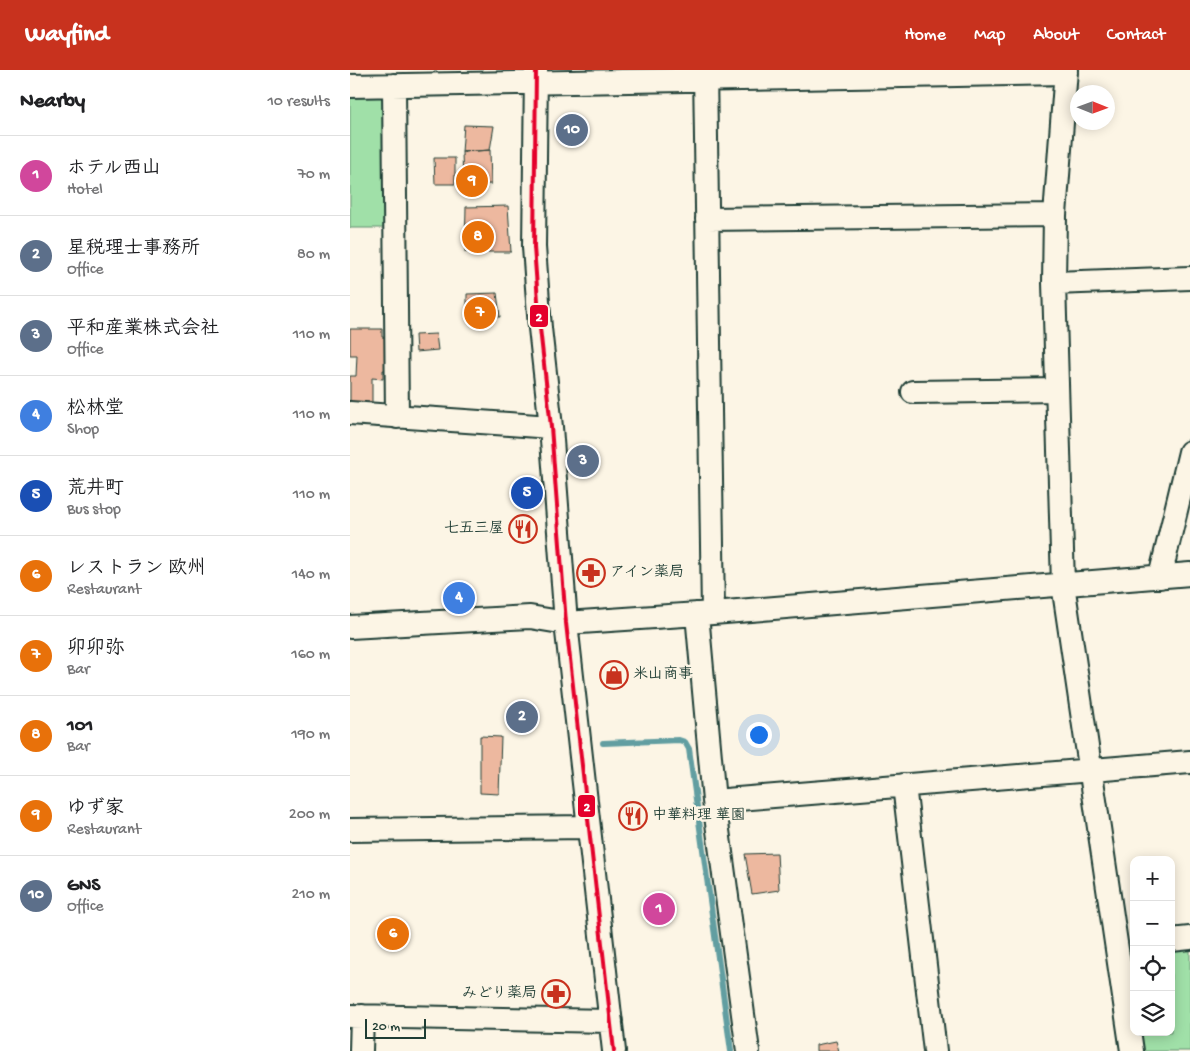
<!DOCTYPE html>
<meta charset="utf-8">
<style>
:root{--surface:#fff;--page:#f2f2f2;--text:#202124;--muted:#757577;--line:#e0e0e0;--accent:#c8321e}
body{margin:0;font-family:"Gochi Hand","Klee One",sans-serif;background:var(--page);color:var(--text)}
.controls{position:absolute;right:15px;bottom:15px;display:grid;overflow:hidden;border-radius:10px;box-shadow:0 2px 12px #0003}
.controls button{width:45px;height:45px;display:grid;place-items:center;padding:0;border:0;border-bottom:1px solid var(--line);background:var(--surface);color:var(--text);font:25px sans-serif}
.compass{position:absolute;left:720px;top:15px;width:45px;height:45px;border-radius:50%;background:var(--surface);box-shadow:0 2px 12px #0003;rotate:91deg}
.scale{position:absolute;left:15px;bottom:12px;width:61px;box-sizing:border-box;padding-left:5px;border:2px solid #1f3d34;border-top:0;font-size:14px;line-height:18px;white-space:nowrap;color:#1f3d34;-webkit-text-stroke:4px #fcf5e5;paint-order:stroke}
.you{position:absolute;left:408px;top:664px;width:18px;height:18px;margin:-12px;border:4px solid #fff;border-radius:50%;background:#1a73e8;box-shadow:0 0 0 8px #1a73e833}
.badge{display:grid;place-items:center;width:32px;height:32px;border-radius:50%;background:var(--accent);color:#fff;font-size:16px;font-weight:700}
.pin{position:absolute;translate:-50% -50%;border:2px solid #fff;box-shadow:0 1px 5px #0006}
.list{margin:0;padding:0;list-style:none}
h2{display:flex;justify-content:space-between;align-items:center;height:65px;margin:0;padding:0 20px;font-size:21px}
h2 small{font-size:16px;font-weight:400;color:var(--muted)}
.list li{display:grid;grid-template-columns:32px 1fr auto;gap:15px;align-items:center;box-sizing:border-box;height:80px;padding:0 20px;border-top:1px solid var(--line)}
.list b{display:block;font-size:19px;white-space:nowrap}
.list p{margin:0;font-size:16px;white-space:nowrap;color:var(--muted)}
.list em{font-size:16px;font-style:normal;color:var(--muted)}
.icon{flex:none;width:28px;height:28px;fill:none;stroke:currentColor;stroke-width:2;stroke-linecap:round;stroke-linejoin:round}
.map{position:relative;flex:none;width:840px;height:981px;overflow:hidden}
header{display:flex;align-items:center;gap:30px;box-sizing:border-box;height:70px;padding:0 25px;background:var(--accent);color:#fff}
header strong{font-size:24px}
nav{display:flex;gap:28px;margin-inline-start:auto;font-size:18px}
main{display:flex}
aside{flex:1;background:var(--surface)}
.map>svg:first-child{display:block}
</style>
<header>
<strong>Wayfind</strong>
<nav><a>Home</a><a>Map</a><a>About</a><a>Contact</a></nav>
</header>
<main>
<aside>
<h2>Nearby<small>10 results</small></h2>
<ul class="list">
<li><span class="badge" style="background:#d1479c">1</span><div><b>ホテル西山</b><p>Hotel</p></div><em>70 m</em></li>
<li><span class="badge" style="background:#5c6f8a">2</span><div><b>星税理士事務所</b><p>Office</p></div><em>80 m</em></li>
<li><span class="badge" style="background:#5c6f8a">3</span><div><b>平和産業株式会社</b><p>Office</p></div><em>110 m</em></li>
<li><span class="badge" style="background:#3f7fe0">4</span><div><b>松林堂</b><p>Shop</p></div><em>110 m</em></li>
<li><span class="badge" style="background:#1a4fb4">5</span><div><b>荒井町</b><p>Bus stop</p></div><em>110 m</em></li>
<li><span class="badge" style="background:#e8710a">6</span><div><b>レストラン 欧州</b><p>Restaurant</p></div><em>140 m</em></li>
<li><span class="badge" style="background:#e8710a">7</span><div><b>卯卯弥</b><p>Bar</p></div><em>160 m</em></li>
<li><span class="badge" style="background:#e8710a">8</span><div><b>101</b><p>Bar</p></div><em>190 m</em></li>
<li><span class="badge" style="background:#e8710a">9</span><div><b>ゆず家</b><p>Restaurant</p></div><em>200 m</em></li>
<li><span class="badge" style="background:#5c6f8a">10</span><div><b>GNS</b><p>Office</p></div><em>210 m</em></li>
</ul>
</aside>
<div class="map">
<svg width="840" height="981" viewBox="0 0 840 981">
<rect width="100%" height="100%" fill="#fcf5e5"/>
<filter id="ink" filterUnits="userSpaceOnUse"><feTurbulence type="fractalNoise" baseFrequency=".02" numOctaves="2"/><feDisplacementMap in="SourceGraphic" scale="10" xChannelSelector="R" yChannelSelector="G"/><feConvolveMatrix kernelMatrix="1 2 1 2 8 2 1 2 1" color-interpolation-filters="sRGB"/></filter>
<g filter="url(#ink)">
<path fill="#a0e0a8" stroke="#608e6e" d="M0,27H37V158H0Z
M840,875V981H791L789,962H821V877Z"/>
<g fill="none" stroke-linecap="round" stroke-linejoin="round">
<path stroke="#629ea1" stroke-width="6" d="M253,673L329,670L335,672L339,679L381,981"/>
</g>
<path fill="#edb89f" stroke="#1f3d34" d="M114,55L144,56L140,80L112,82Z
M140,80L141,114L113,115L112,82Z
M84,88H105V114H85Z
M158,136L161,182H115L116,137Z
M147,223L150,247H117V224Z
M0,259H32V267L39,268L38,301L33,300V309L22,308V333H0V306H6L7,285H0Z
M86,264L88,280L66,282L65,265Z
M130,666L151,667L149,724L130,723Z
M427,783L429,820L402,824L395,784Z
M486,971L489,981H466V975Z"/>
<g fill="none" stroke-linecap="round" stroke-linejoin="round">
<defs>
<path id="minor" d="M186,0L184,177L190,258L201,357L216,553L264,981
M355,0L363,543
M716,0L705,145L704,213L713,514L782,981
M44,15L47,347
M0,16L716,3
M357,149L705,145
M704,213L840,208
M563,322L707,320
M0,343L201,357
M810,507L840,382
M347,544L364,731L398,981
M0,557L180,547L216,553L363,543L840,504
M554,715L585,981
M364,731L840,692
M0,760L238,757
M821,870L840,868
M0,946L261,951
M11,981L12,946"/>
</defs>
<use href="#minor" stroke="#1f3d34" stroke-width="26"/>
<use href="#minor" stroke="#fcf5e5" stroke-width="22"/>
<defs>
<path id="bus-1" d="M186,0L184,177L190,258L201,357L216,553L264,981"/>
</defs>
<use href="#bus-1" stroke="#fcf5e5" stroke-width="8"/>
<use href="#bus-1" stroke="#e4002b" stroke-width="4"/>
</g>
</g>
<defs>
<symbol id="restaurant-ring" viewBox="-11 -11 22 22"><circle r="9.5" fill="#fcf5e5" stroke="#c8321e" stroke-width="1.5"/><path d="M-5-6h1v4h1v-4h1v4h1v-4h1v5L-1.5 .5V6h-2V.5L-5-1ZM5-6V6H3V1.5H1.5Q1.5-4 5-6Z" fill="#c8321e"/></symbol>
<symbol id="pharmacy-ring" viewBox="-11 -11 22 22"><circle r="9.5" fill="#fcf5e5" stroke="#c8321e" stroke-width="1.5"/><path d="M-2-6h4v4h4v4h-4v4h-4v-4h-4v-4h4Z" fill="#c8321e"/></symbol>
<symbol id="shop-ring" viewBox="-11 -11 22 22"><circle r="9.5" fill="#fcf5e5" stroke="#c8321e" stroke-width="1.5"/><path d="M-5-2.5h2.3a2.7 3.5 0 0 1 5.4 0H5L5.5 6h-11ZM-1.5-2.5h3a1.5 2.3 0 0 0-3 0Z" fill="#c8321e"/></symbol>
</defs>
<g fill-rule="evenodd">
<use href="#restaurant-ring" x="157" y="443" width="32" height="32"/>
<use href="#pharmacy-ring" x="225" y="487" width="32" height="32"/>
<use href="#shop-ring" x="248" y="589" width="32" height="32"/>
<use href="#restaurant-ring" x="267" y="730" width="32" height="32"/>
<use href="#pharmacy-ring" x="190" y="908" width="32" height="32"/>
</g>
<g text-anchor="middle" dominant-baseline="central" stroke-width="5" stroke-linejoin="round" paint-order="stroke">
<g font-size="15" font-weight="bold" fill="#1f3d34" stroke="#fcf5e5" text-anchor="start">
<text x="154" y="459" text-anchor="end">七五三屋</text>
<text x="260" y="503">アイン薬局</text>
<text x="283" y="605">米山商事</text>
<text x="302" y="746">中華料理 華園</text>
<text x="187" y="924" text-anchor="end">みどり薬局</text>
</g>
</g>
<g stroke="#fcf5e5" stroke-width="2">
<rect x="179" y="234" width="20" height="24" rx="5" fill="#e4002b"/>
<rect x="227" y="724" width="19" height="24" rx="5" fill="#e4002b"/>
</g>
<g font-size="14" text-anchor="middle" font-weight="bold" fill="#fff">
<text x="189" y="251">2</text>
<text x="237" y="741">2</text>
</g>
</svg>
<div class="controls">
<button>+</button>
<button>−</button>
<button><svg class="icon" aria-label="locate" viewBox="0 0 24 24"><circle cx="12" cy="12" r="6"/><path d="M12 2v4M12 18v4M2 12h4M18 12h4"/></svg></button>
<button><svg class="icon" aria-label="layers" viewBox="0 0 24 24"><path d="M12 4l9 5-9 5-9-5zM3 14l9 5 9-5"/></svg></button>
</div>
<svg class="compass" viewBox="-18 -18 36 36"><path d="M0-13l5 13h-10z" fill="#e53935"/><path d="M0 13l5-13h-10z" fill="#757577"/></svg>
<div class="scale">20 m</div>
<div class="you"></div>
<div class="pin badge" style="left:309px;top:839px;background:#d1479c">1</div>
<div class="pin badge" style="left:172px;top:647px;background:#5c6f8a">2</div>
<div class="pin badge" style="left:233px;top:391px;background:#5c6f8a">3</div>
<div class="pin badge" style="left:109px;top:528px;background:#3f7fe0">4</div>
<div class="pin badge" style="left:177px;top:423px;background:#1a4fb4">5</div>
<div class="pin badge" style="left:43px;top:864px;background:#e8710a">6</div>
<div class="pin badge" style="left:130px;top:243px;background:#e8710a">7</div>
<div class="pin badge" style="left:128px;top:167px;background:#e8710a">8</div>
<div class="pin badge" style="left:122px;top:111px;background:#e8710a">9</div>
<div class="pin badge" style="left:222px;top:60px;background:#5c6f8a">10</div>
</div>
</main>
